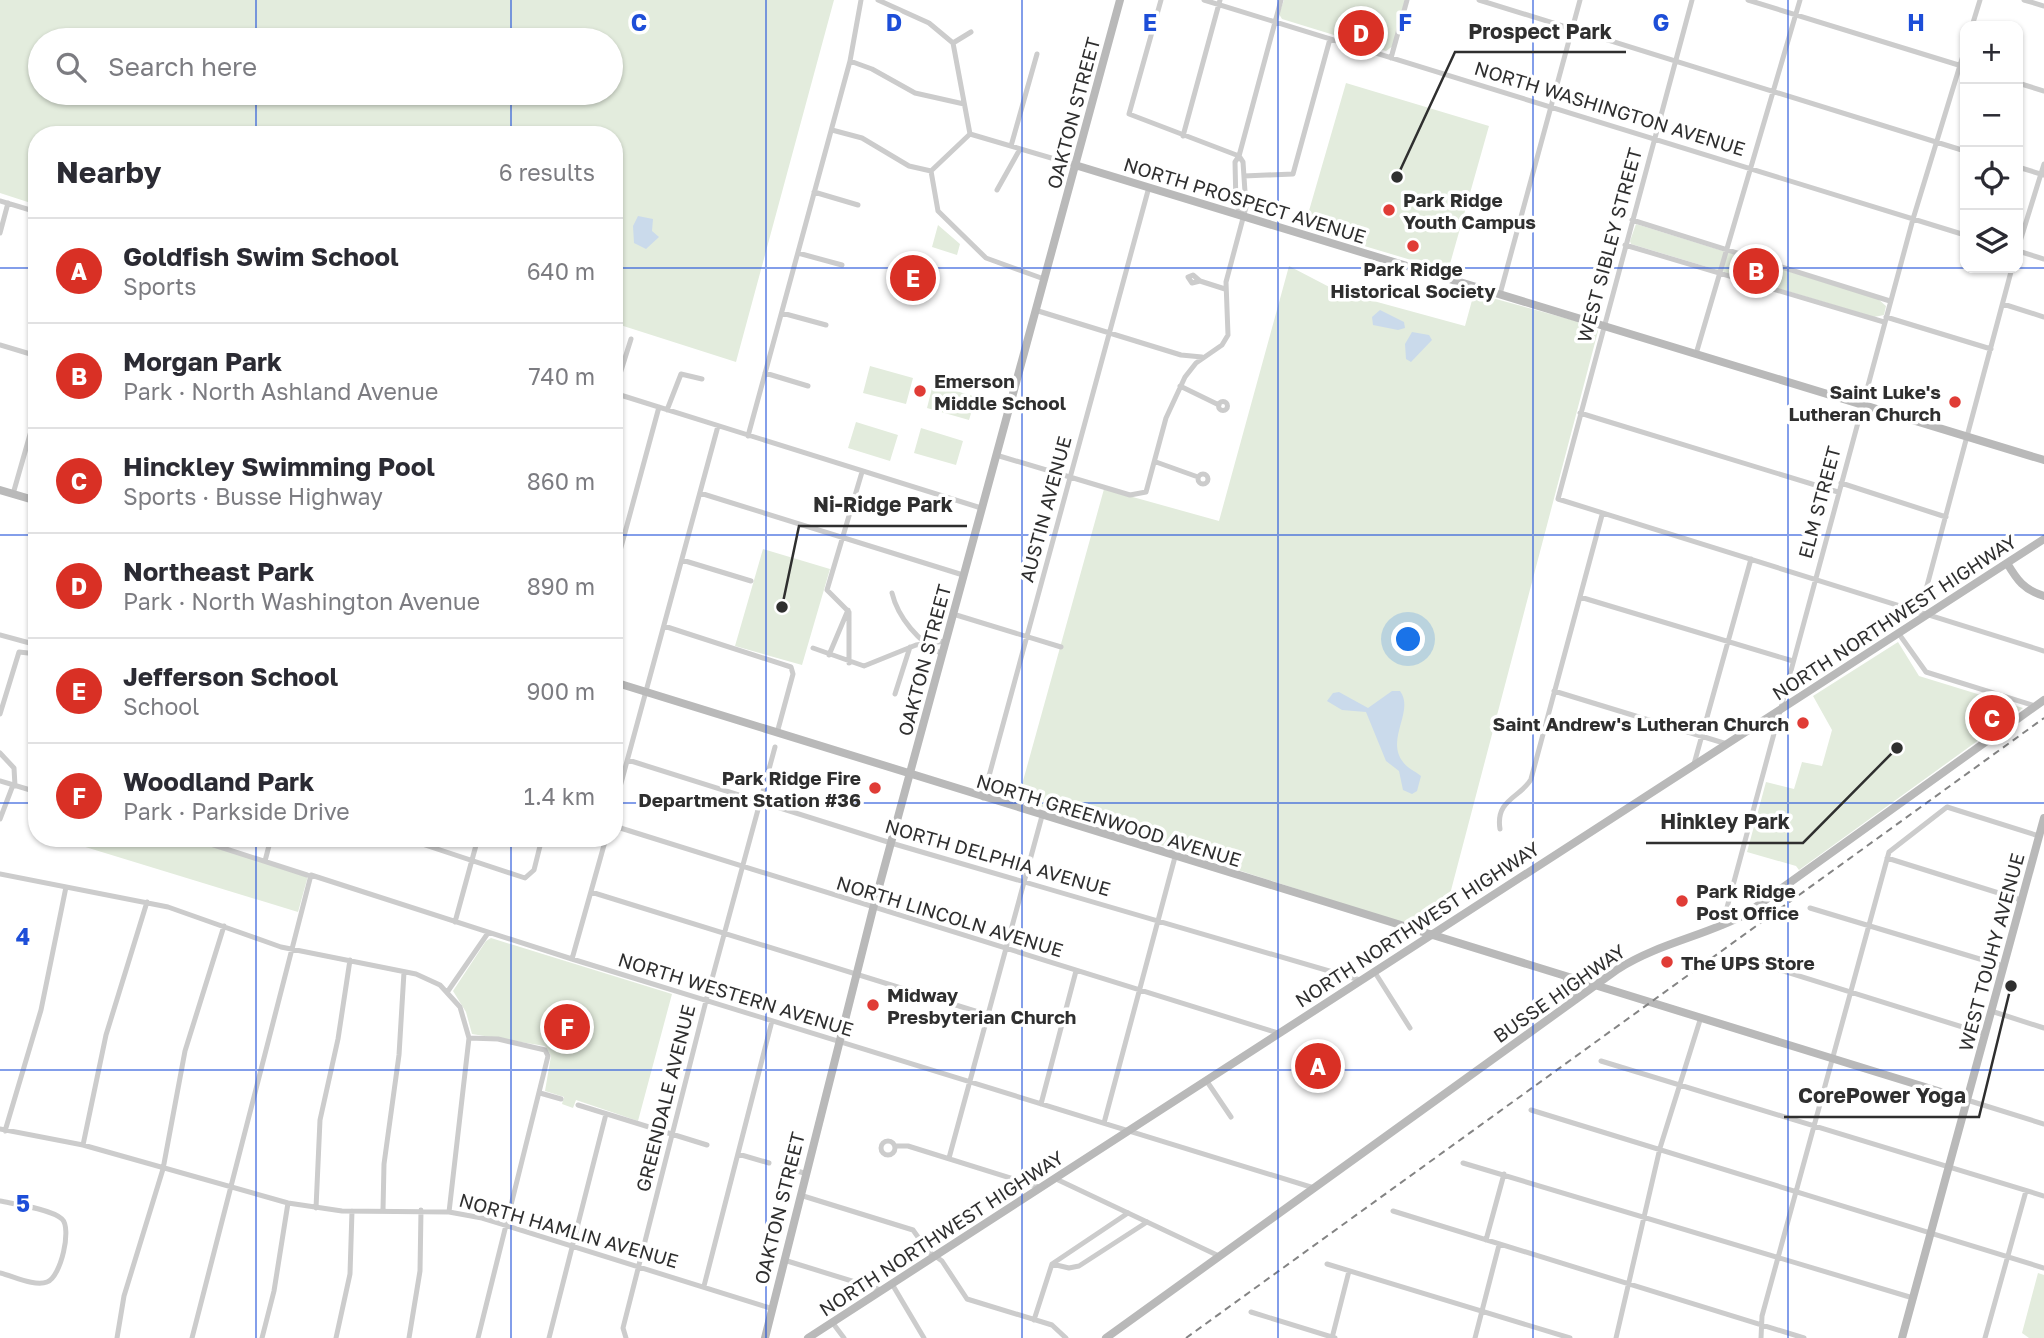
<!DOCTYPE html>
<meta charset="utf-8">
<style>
:root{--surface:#fff;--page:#f2f2f3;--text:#2b2b33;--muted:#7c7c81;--line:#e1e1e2;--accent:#d93025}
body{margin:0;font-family:"Golos Text",sans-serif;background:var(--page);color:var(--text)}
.controls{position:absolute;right:21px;top:21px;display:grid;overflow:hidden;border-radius:14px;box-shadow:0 2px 5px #0004}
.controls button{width:63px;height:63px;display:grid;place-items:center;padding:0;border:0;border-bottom:2px solid var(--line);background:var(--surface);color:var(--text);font:35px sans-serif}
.you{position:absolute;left:1409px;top:640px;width:24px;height:24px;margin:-18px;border:5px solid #fff;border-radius:50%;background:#1a73e8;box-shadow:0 0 0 10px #1a73e833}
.badge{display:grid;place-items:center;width:46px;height:46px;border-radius:50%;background:var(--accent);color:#fff;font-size:23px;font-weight:700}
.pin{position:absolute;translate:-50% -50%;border:4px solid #fff;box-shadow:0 2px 7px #0006}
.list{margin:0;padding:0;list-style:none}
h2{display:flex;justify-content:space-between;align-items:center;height:91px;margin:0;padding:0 28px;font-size:30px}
h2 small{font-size:23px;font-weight:400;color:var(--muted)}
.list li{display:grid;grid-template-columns:46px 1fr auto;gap:21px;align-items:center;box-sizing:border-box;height:105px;padding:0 28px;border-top:2px solid var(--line)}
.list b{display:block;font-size:26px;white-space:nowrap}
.list p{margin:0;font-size:23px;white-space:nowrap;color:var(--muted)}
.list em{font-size:23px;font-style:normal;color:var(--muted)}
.icon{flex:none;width:38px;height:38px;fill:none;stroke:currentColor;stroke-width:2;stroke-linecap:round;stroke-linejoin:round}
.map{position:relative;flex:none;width:2044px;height:1338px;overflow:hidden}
.search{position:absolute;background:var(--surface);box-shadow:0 2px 5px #0004;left:28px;top:28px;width:595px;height:77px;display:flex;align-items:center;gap:18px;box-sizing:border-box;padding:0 24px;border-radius:38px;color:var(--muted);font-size:26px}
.panel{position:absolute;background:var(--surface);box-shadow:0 2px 5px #0004;left:28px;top:126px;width:595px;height:721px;border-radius:28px}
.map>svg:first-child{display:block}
</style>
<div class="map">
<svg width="2044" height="1338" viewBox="0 0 2044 1338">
<rect width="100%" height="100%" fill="#fff"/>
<path fill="#e3ecdd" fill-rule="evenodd" d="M0,0H834L736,362L614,323V135H37V205L0,193ZM40,40H611V93H40Z
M1284,0H1405L1393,46L1386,51L1282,19L1279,14Z
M1346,83L1489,126L1448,271L1304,228Z
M1636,224L1878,299L1886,306L1884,315L1874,317L1631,244L1630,241Z
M938,225L960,244L957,255L932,247Z
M1289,266L1337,291L1465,326L1474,293L1594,326L1598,331L1444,917L1424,930L1018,799L1104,489L1219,521Z
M870,366L913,378L906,404L863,393Z
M933,384L976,397L969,420L927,408Z
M856,422L898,435L890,461L848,448Z
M921,428L963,441L956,465L914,453Z
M763,549L830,569L802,665L735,646Z
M1898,642L1919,676L2023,708L1799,870L1796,866L1747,852L1766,782L1794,789L1802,762L1822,766L1832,730L1813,696Z
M56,838H184L308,876L298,912Z
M491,938L672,994L638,1121L576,1100L573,1108L562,1104L564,1097L545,1091L551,1056L545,1046L472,1034L466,1012L453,991L486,941Z
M2038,1273L2044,1275V1338H2029L2022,1333Z"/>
<path fill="#cadaeb" d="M638,216L653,219L652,231L659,237L646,249L634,243L633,226Z
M1380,310L1404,322L1405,328L1398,330L1373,325L1372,317Z
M1412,332L1429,335L1432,340L1411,362L1406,359L1405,344Z
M1392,691H1400C1415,711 1385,739 1403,762C1407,768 1415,771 1421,776L1417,791L1412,794L1403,790L1399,771L1386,761L1366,712L1342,710L1327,701L1333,693L1339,692L1368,708Z
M1991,699L2008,703L2013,711L1981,734L1973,723L1988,712Z"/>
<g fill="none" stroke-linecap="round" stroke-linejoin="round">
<path stroke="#ccc" stroke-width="5" d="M878,0L929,23L953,43L970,134
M1161,0L1129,114L1239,156
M1204,0L1965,235
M1479,0L1965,151
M1692,0L1558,499L2044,651
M1748,0L1965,67
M2024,0L2044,6
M1972,26L1980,0
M953,43L971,32
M1391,58L1407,0
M850,61L872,69L915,93L964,104
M2018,83L2044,91
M832,130L862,138L909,166L931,171
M970,134L931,171L938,211L986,258L1044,279
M970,134L1075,165
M1183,136L1220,0
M1011,146L1037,54
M2018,167L2044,175
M1244,176L1293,174L1330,39
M997,190L1020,149
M814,192L858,205
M0,201L37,212
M1243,215L1236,205L1235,162L1239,156L1281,0
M1632,220L1890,301
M0,233L8,203
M1625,245L1884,322
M2018,248L2044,164
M2018,251L2044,259
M798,253L842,265
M1200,281L1193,275L1188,277L1192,283L1200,281L1225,289
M1500,294L1580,0
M2003,304L2044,317
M1035,310L1181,355L1202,357
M782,313L826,325
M1886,317L1991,349
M0,345L37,356
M1696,354L1800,0
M765,373L808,386
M1180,386L1219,405
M614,393L981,508
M614,393L631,339
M1218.5 406a4.5 4.5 0 1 1 9 0a4.5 4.5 0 1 1-9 0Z
M667,410L681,374L702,379
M1580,413L1838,492
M748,436L850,61L861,0
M996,455L1130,495L1146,492L1166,418L1185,377L1196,363L1222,345L1228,335L1226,282L1246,207L1243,162L1239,156
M1156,462L1198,477
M1198 479a5 5 0 1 1 10 0a5 5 0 1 1-10 0Z
M1841,483L1946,517
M700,493L963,575
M13,494L37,410
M682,560L751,581
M614,573L659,407
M892,593C898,618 919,642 942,654
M1580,597L1793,661
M1920,612L2012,268
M953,614L1061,647
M664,626L791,667L793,674L777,733
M1899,634L1926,672L2035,706
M0,635L37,645
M813,648L864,666L916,645L945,641
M829,655L848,610
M849,663V612L827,590L862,472
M1554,691L1727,744
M895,694L910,647
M0,714L19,652L37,654
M0,753L14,768L15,786
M628,760L891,843L1360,980
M1694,764L1751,559
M0,781L37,792
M983,798L1149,187
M614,809L718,426
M0,819L13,785
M614,826L1278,1033
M1500,829C1495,799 1522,797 1531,779L1602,515
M192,838L307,875
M404,838L525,878L534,870L542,838
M1887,858L2021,900
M265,861L271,838
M0,874L168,907L281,947L416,974L440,985L460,1007L469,1038L449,1212
M591,892L988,1015
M1810,908L2003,966
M455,922L478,838
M1722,926L1913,219L1965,49
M1738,957L1985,1034
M572,959L606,838
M1374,971L1410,1028
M448,991L488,933
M1991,1011L2044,1028
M469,1038L498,1039L545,1050L548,1056L478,1338
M1601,1061L2044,1196
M1206,1080L1231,1117
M540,1093L561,1099
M1967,1100L2044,1124
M1041,1104L1076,971
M578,1105L707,1145
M1531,1110L2044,1268
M1104,1123L1175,857
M0,1129L83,1145L288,1203L342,1211L449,1212L482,1218L770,1308
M5,1131L41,1010L66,887
M881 1148a7 7 0 1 1 14 0a7 7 0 1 1-14 0Z
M83,1145L106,1035L147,902
M895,1146H908L1039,1187
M738,1154L769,1163
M949,1158L1042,816
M1463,1163L1913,1298
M783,1167L804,1173
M1054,1178L1219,1256
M800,1195L913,1230L928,1251L942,1261L967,1299L1052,1325L1066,1338
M0,1201C14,1204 52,1209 62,1219C72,1228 61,1277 47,1282C35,1287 13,1276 0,1273
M316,1208L320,1120L338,1039L350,960
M383,1210L384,1164L399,1055L404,972
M1393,1211L1804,1338
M1486,1240L1504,1174
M784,1260L881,1290
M1052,1264L1069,1268L1079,1266L1147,1222
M1327,1264L1570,1338
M892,1284L924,1338
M704,1286L772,1021
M1251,1312L1335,1338
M1034,1320L1052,1264L1128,1213
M832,1322L844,1338
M117,1338L124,1296L163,1169L185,1051L224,926
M192,1338L311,875L572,959L1314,1188
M262,1338L274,1291L288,1203
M336,1338L350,1274L352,1211
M409,1338L420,1271L421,1210
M549,1338L606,1114
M626,1338L623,1328L706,1001L775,747
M1332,1338L1349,1271
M1475,1338L1499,1245
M1616,1338L1660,1148L1701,1017
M1761,1338L1762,1316L1889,852L1947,807L2039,836
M1985,1338L2026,1191"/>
<path stroke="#b9b9b9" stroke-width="8" d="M1075,165L2044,460
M0,490L37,501
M2007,563C2017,580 2024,590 2044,596
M614,682L1967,1100
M1567,979L1574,990L1568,1004
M765,1338L873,909L1120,0
M808,1338L2044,539
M1106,1338L1618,969C1659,943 1705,936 1746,914L2044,700
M1902,1338L2044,818"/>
<path stroke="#848484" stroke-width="2" stroke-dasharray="7 5" stroke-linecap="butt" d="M1186,1338L2044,718"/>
</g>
<path fill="none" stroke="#1d4ed8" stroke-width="2" stroke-opacity="0.55" d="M256,0V40M511,0V40M766,0V1338M1022,0V1338M1278,0V1338M1533,0V1338M1788,0V1338M256,93V135M511,93V135M0,268H37M614,268H1965M2018,268H2044M0,535H37M614,535H2044M0,803H37M614,803H2044M256,838V1338M511,838V1338M0,1070H2044"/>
<g fill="#e03c36" stroke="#fff" stroke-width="2.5">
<circle cx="1389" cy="210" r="7"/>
<circle cx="1413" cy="246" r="7"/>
<circle cx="920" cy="391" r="7"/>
<circle cx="1955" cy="402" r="7"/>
<circle cx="1803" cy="723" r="7"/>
<circle cx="875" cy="788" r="7"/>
<circle cx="1682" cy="901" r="7"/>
<circle cx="1667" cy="962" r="7"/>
<circle cx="873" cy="1005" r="7"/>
</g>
<g text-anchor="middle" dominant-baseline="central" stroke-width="7" stroke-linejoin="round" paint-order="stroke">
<g font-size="19" fill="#2f2f2f" stroke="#fff">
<text transform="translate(1610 108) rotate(17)">NORTH WASHINGTON AVENUE</text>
<text transform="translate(1073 113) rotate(-75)">OAKTON STREET</text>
<text transform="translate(1245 200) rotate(17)">NORTH PROSPECT AVENUE</text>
<text transform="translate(1609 245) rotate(-75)">WEST SIBLEY STREET</text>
<text transform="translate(1819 502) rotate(-75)">ELM STREET</text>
<text transform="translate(1045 509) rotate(-75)">AUSTIN AVENUE</text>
<text transform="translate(1894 617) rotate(-33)">NORTH NORTHWEST HIGHWAY</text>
<text transform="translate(924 660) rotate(-75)">OAKTON STREET</text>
<text transform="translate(1109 820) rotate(17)">NORTH GREENWOOD AVENUE</text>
<text transform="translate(998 857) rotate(16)">NORTH DELPHIA AVENUE</text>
<text transform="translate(950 916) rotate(17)">NORTH LINCOLN AVENUE</text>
<text transform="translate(1417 924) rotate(-33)">NORTH NORTHWEST HIGHWAY</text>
<text transform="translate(1991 952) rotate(-75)">WEST TOUHY AVENUE</text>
<text transform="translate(1559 993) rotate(-35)">BUSSE HIGHWAY</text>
<text transform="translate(736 994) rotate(17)">NORTH WESTERN AVENUE</text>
<text transform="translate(665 1098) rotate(-76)">GREENDALE AVENUE</text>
<text transform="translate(779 1208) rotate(-76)">OAKTON STREET</text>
<text transform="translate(569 1230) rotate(16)">NORTH HAMLIN AVENUE</text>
<text transform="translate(941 1233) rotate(-33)">NORTH NORTHWEST HIGHWAY</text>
</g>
<g font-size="19" font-weight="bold" fill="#2f2f2f" stroke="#fff" text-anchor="start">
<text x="1403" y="199">Park Ridge<tspan x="1403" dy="22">Youth Campus</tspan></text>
<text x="1413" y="268" text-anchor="middle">Park Ridge<tspan x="1413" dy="22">Historical Society</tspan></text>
<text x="934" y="380">Emerson<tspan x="934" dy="22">Middle School</tspan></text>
<text x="1941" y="391" text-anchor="end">Saint Luke's<tspan x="1941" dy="22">Lutheran Church</tspan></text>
<text x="1789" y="723" text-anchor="end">Saint Andrew's Lutheran Church</text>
<text x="861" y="777" text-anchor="end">Park Ridge Fire<tspan x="861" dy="22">Department Station #36</tspan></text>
<text x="1696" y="890">Park Ridge<tspan x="1696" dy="22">Post Office</tspan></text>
<text x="1681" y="962">The UPS Store</text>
<text x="887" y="994">Midway<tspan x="887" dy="22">Presbyterian Church</tspan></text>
</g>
</g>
<g font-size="23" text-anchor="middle" font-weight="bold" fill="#1d4ed8" stroke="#fff" stroke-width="7" stroke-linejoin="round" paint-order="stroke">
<text x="639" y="31">C</text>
<text x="894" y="31">D</text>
<text x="1150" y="31">E</text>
<text x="1405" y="31">F</text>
<text x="1661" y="31">G</text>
<text x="1916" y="31">H</text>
<text x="23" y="945">4</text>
<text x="23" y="1212">5</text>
</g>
<path fill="none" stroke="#2f2f2f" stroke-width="2.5" d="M1397 177L1455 52H1626M782 607L799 526H967M1897 748L1803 843H1646M2011 986L1979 1117H1784"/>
<g fill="#2f2f2f" stroke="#fff" stroke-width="2.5">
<circle cx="1397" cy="177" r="7"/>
<circle cx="782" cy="607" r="7"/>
<circle cx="1897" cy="748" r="7"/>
<circle cx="2011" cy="986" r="7"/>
</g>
<g font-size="21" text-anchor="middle" font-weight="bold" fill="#2f2f2f" stroke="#fff" stroke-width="7" stroke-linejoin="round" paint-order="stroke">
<text x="1540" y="39">Prospect Park</text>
<text x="883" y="512">Ni-Ridge Park</text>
<text x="1725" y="829">Hinkley Park</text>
<text x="1882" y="1103">CorePower Yoga</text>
</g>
</svg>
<div class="controls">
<button>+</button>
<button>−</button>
<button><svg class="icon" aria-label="locate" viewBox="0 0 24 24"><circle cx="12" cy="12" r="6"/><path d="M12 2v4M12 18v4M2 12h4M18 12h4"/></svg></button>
<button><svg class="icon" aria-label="layers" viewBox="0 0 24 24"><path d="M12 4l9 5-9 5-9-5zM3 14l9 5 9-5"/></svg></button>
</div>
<div class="you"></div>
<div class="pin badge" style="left:1318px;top:1066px">A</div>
<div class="pin badge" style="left:1756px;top:271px">B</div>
<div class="pin badge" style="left:1992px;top:718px">C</div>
<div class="pin badge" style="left:1361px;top:33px">D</div>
<div class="pin badge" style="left:913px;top:278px">E</div>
<div class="pin badge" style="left:567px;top:1027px">F</div>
<div class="search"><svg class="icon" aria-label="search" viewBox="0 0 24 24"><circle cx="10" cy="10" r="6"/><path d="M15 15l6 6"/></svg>Search here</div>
<section class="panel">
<h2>Nearby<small>6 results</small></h2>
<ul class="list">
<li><span class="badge">A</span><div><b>Goldfish Swim School</b><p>Sports</p></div><em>640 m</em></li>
<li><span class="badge">B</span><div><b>Morgan Park</b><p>Park · North Ashland Avenue</p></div><em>740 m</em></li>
<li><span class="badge">C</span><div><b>Hinckley Swimming Pool</b><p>Sports · Busse Highway</p></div><em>860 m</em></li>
<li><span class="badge">D</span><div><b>Northeast Park</b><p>Park · North Washington Avenue</p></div><em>890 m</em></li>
<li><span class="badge">E</span><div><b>Jefferson School</b><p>School</p></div><em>900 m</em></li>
<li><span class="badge">F</span><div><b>Woodland Park</b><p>Park · Parkside Drive</p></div><em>1.4 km</em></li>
</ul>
</section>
</div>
